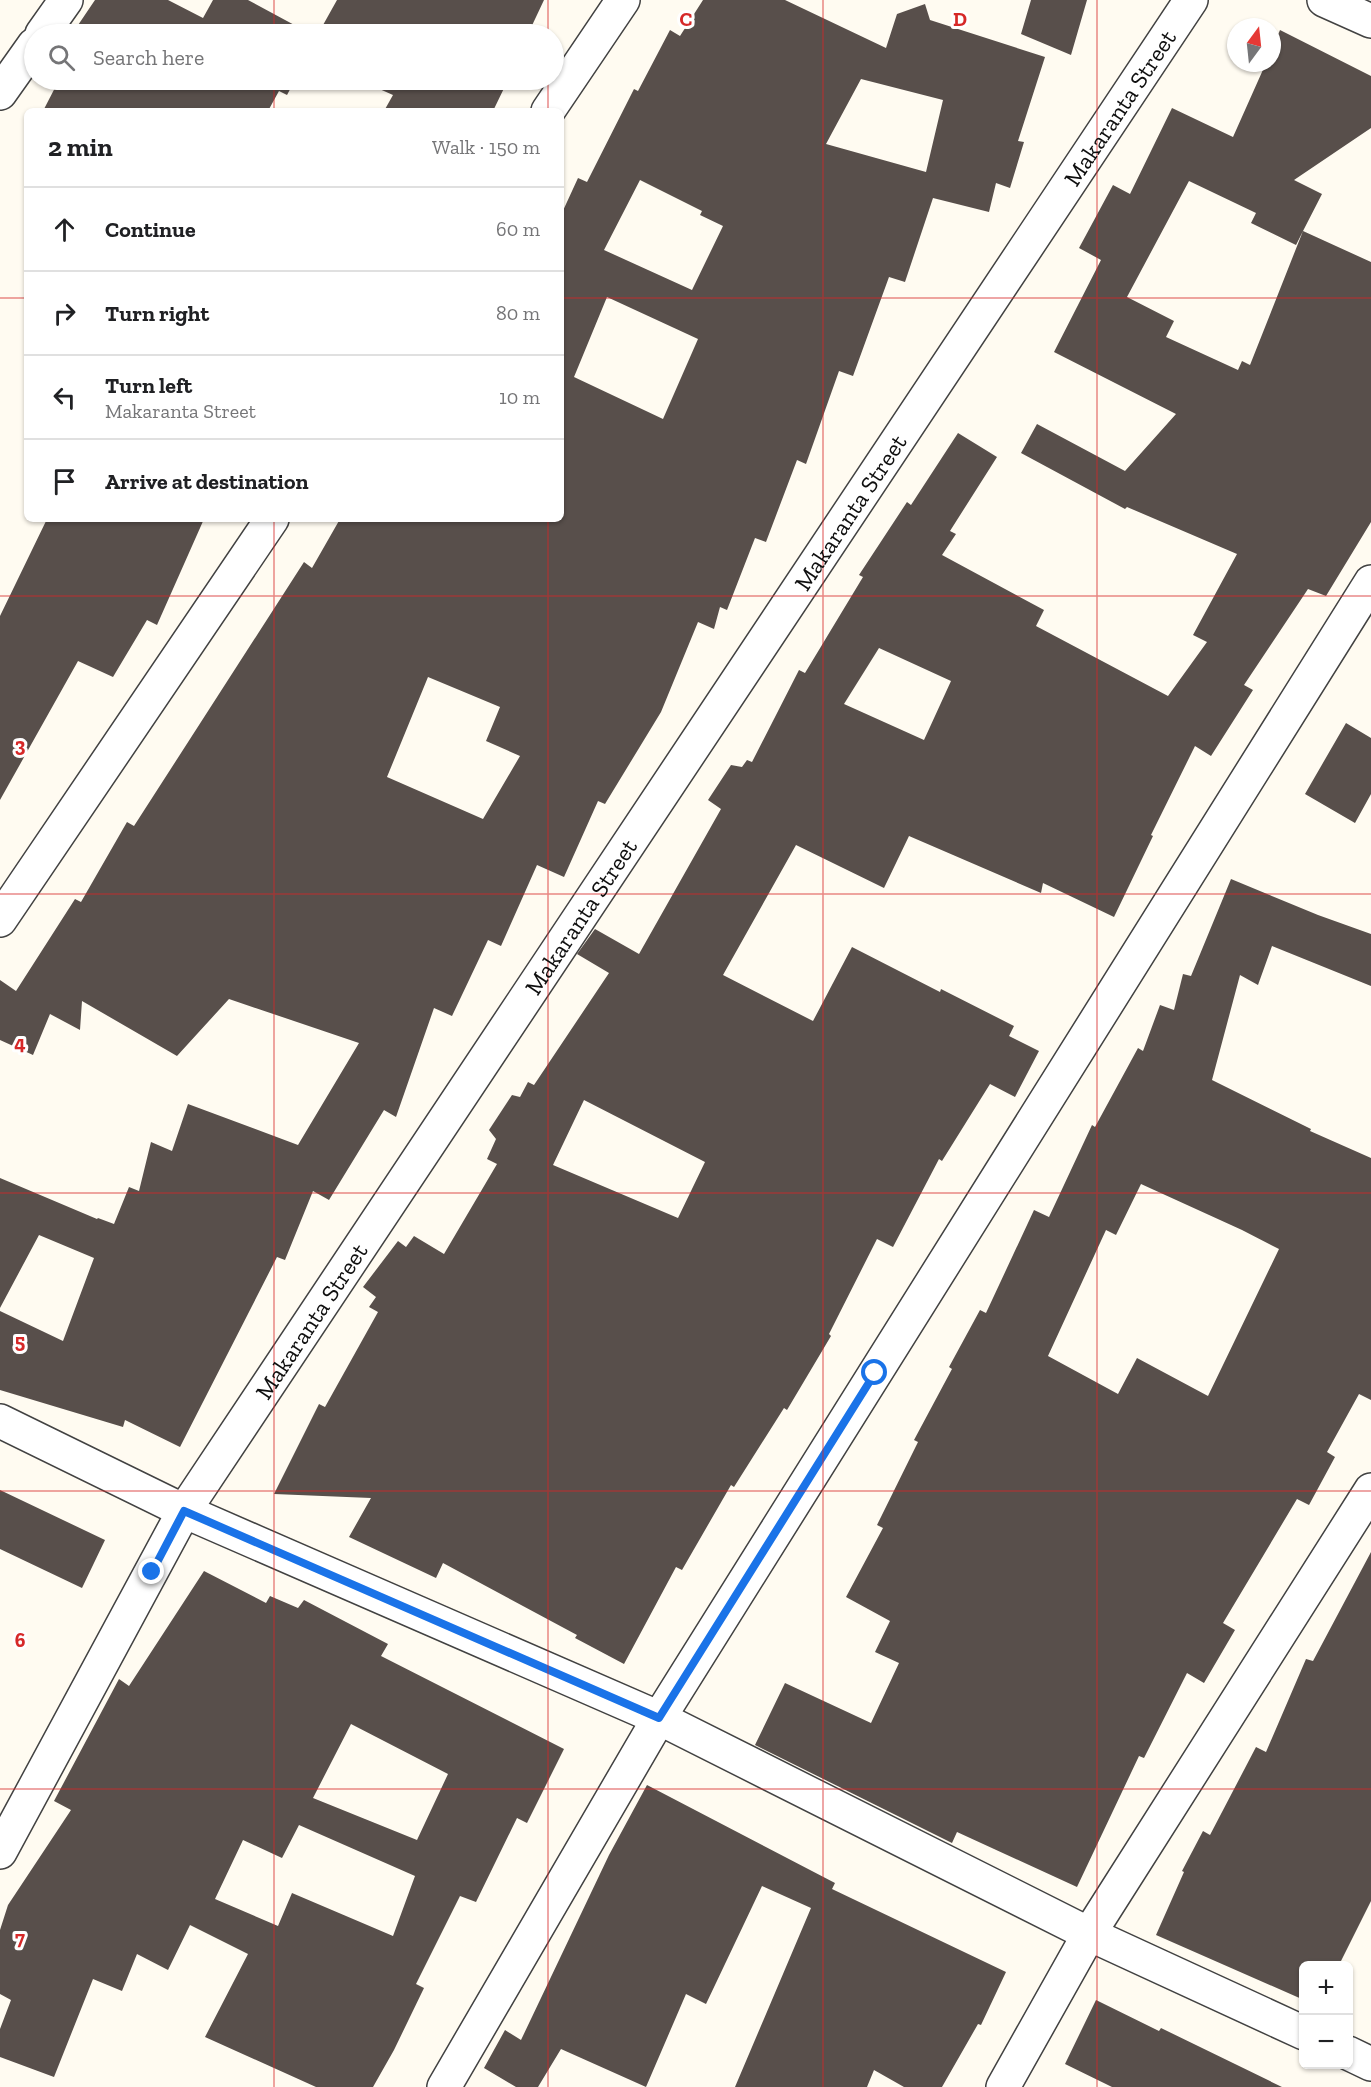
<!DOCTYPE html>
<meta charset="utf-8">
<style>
:root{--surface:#fff;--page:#f2f2f2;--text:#202124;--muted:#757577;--line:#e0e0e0}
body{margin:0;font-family:"Zilla Slab",serif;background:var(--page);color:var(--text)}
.controls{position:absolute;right:18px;bottom:18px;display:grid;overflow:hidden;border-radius:9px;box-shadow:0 2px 4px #0004}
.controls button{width:54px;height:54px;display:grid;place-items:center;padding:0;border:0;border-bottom:2px solid var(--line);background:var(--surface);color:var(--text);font:30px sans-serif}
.compass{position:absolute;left:1227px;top:18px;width:54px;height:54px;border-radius:50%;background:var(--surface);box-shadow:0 2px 4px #0004;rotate:15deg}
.stop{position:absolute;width:18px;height:18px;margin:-14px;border:4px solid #1a73e8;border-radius:50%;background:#fff}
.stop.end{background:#1a73e8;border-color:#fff;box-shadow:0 2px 6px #0008}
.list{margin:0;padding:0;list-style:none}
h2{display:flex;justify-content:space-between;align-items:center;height:78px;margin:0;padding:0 24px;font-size:26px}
h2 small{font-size:20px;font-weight:400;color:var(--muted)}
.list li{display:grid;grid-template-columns:39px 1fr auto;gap:18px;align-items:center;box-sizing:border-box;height:84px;padding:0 24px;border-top:2px solid var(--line)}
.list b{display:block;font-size:22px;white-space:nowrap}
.list p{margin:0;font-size:20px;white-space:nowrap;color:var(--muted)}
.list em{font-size:20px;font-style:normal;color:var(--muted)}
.icon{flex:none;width:33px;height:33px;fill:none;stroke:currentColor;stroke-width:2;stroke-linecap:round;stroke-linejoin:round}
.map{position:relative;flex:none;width:1371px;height:2087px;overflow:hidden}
.search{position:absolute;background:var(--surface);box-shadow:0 2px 4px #0004;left:24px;top:24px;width:540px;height:66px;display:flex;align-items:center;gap:15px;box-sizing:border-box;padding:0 21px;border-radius:33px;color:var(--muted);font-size:22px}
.panel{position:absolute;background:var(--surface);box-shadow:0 2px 4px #0004;left:24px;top:108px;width:540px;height:414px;border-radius:9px}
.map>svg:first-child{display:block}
</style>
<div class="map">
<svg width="1371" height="2087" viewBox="0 0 1371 2087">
<rect width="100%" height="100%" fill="#fffbf1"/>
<path fill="#584f4b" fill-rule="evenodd" d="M95,0H168L203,18L213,0H248L311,34H72Z
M337,0H544L528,34H318Z
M703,0H785L886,48L897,14L925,4L930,20L1045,57L1018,141L1024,142L1010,188L996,183L989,212L933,198L905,282L889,277L853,376L839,371L806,464L797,460L766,542L755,538L727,610L720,607L714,629L698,622L661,712L605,804L598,801L564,877L537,865L501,946L488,940L452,1016L434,1008L396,1117L384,1110L329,1200L313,1191L285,1260L277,1257L180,1447L125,1420L123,1427L0,1390V1311L63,1341L94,1258L39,1235L0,1308V1178L97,1219L98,1218L114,1224L129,1187L139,1191L151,1142L172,1151L188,1104L298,1145L359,1043L229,999L177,1056L82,1001L80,1030L50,1014L33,1055L0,1040V980L16,991L75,899L81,902L127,822L134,826L304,562L312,568L340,519H561V215L578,178L587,182L634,89L638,91L670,30L680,36ZM861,79L943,100L926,172L826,144ZM640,180L702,211L700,215L723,226L692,290L604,250ZM607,297L698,339L663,419L574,377ZM428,677L500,707L486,741L520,756L483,819L387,777Z
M1031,0H1087L1071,55L1021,34Z
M1280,30L1371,76V128L1294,180L1322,194L1303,231L1371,262V522L1326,596L1308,589L1244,685L1253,690L1211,756L1195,746L1151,835L1153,836L1114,917L1043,883L1041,893L909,836L884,888L796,845L723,975L813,1021L852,947L940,992L941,989L1014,1026L1009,1036L1039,1051L1015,1097L990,1084L942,1161L939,1159L893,1247L877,1239L829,1334L831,1336L787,1410L784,1408L734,1487L731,1485L682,1570L676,1567L624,1664L575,1638L577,1635L443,1563L436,1578L349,1537L371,1498L274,1494L319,1404L325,1407L378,1312L369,1307L376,1297L363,1287L398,1241L406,1247L414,1236L444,1254L497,1164L487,1159L496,1139L489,1130L512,1095L520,1097L528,1082L534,1085L609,973L577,954L595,929L639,954L721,809L708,800L731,765L742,767L747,760L752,762L799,670L805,673L863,577L859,575L907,502L911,505L958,433L997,457L950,531L956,534L942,555L1044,610L1036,626L1168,696L1207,642L1193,635L1237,554L1127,507L1125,509L1021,453L1037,424L1125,471L1176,414L1054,352L1101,260L1079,248L1113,185L1130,194L1172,108L1233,137L1266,63H1272V49ZM1189,181L1256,213L1251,223L1296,245L1303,231L1250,365L1242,361L1238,370L1166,337L1174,321L1127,297ZM879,648L951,681L924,740L844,704ZM584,1100L705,1162L678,1218L553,1165Z
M59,80H295L287,95L279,91L268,111H43Z
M359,80H508L493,111H384L393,95Z
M47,519H204L157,625L147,620L113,677L78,661L0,800V616Z
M1346,723L1371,738V794L1355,823L1305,794Z
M1231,879L1318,915L1371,934V986L1272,946L1258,985L1240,975L1212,1080L1311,1129L1310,1131L1371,1158V1400L1359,1394L1327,1452L1335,1457L1309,1505L1297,1499L1223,1623L1235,1630L1204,1683L1187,1673L1144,1758L1139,1756L1077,1887L957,1832L952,1843L755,1745L785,1683L871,1723L899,1663L875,1652L890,1621L846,1597L883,1528L877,1525L918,1442L914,1440L952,1369L949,1367L980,1310L986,1313L1034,1210L1049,1217L1092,1125L1095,1127L1138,1048L1143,1051L1160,1005L1174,1010L1183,974L1191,976ZM1141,1184L1242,1230L1279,1249L1208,1396L1137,1358L1118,1394L1048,1356L1106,1230L1116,1235Z
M0,1490L105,1540L82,1588L0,1549Z
M1371,1552V1901L1339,1965H1304V2000L1156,1935L1184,1872L1182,1871L1203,1831L1210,1835L1256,1747L1266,1752L1306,1659L1313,1661Z
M204,1571L266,1603L270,1596L298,1608L304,1600L388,1644L381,1656L564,1749L527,1823L517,1818L476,1902L460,1896L416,1984L424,1988L394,2050L373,2087H316L205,2037L248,1954L190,1925L168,1970L137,1954L122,1991L93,1979L54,2077L0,2057V2029L11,2000L0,1994V1930L8,1905L71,1810L54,1801L119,1679L129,1686ZM351,1724L448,1774L417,1840L313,1798ZM299,1825L415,1876L393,1936L292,1893L278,1926L215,1899L243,1840L282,1858Z
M647,1785L835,1883L832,1889L1006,1972L981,2025L978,2024L942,2087H904L874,2070L867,2087H735L811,1908L762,1886L706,2004L686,1994L646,2087L561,2049L538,2087H516L484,2068L505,2030L521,2040L609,1855Z
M1096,2000L1159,2031L1161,2028L1282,2087H1112L1065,2064Z"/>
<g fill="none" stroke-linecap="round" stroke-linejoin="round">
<defs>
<g id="minor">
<path d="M1324,0L1371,21"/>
<path d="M42,34L66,0"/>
<path d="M0,93L34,45"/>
<path d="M548,111L623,0"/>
<path d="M0,920L272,519"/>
<path d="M0,1421L184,1511L659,1718L1089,1934L1304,2033"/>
<path id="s1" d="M0,1852L184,1511L1191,0"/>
<path d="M1348,2053L1371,2064"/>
<path d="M444,2087L659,1718L1371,582"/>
<path d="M1003,2087L1089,1934L1371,1490"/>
</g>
</defs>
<use href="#minor" stroke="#424242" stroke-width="36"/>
<use href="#minor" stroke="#fff" stroke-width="33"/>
</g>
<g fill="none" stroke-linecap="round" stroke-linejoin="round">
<path stroke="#1a73e8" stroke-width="8" d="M152,1572L184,1511L659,1718L875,1373"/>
</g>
<path fill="none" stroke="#d62828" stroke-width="1.5" stroke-opacity="0.55" d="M274,0V34M548,0V34M823,0V2087M1097,0V2087M274,80V111M548,80V111M0,298H27M561,298H1371M274,519V2087M548,519V2087M0,596H1371M0,894H1371M0,1193H1371M0,1491H1371M0,1789H1371"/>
<g text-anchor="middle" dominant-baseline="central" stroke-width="6" stroke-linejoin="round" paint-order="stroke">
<g font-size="24" fill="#0f0f0f" stroke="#fff">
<text stroke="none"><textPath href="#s1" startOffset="2074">Makaranta Street</textPath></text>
<text stroke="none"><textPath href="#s1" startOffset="1588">Makaranta Street</textPath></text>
<text stroke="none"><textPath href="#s1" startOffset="1102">Makaranta Street</textPath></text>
<text stroke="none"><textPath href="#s1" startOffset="616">Makaranta Street</textPath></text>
</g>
</g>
<g font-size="20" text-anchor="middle" font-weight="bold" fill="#d62828" stroke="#fff" stroke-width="6" stroke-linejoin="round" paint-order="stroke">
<text x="686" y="26">C</text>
<text x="960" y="26">D</text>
<text x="20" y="752">3</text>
<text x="20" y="1050">4</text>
<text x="20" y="1348">5</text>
<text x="20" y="1647">6</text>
<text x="20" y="1945">7</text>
</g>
</svg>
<div class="controls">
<button>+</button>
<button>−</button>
</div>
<svg class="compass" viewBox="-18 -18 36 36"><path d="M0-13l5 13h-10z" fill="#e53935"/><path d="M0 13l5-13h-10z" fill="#757577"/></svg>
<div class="stop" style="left:875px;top:1373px"></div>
<div class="stop end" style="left:152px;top:1572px"></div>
<div class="search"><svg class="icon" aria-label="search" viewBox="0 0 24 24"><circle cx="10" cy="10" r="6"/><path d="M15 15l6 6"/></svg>Search here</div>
<section class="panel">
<h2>2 min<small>Walk · 150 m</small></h2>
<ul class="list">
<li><svg class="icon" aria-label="ahead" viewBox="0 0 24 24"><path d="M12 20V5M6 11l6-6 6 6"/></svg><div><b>Continue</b></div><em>60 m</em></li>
<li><svg class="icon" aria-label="right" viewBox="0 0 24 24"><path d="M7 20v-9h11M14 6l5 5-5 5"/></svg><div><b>Turn right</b></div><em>80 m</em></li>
<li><svg class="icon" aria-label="left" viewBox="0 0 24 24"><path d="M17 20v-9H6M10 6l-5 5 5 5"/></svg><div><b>Turn left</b><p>Makaranta Street</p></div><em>10 m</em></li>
<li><svg class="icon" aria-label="arrive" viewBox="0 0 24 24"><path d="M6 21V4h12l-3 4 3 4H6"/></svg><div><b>Arrive at destination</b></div></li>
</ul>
</section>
</div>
